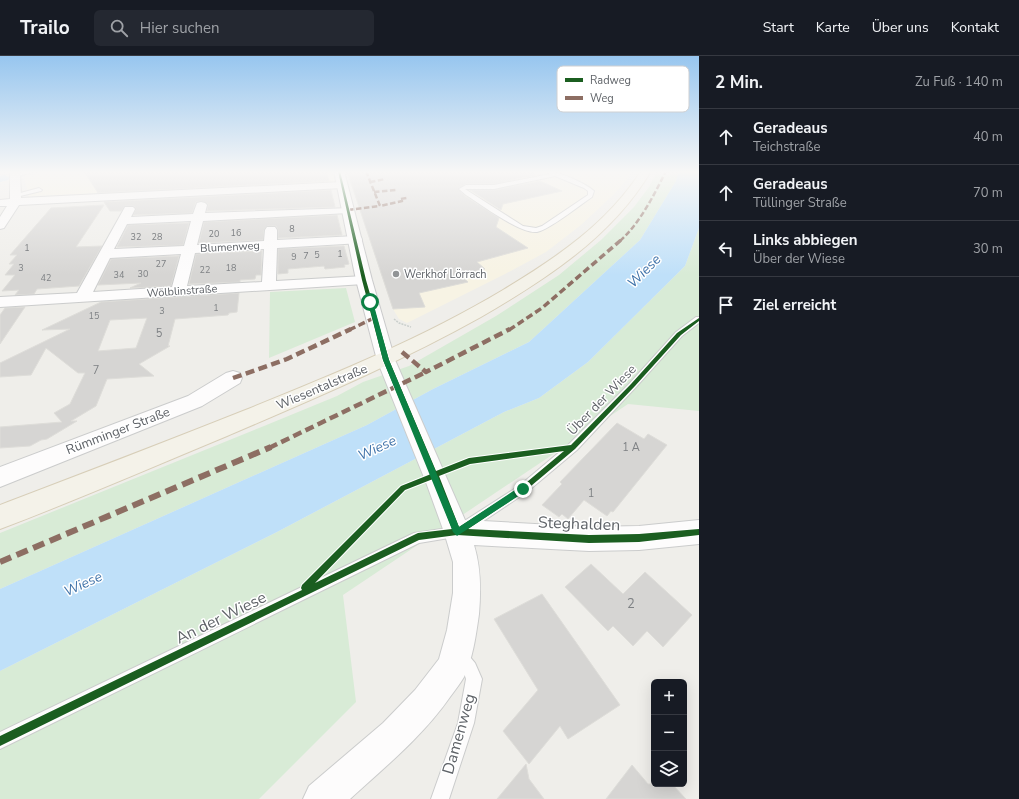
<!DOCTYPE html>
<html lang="de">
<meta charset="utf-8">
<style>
:root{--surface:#171b24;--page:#242831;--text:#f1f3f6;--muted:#9ea1a6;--line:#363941}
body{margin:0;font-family:"Nunito Sans",sans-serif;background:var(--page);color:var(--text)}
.controls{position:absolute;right:12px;bottom:12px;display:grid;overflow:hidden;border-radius:6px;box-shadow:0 4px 16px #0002}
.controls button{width:36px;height:36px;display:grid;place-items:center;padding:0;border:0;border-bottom:1px solid var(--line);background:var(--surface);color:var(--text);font:20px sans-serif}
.stop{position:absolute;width:12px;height:12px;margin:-9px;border:3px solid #0b8043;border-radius:50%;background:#fff}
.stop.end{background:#0b8043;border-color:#fff;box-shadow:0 1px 4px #0008}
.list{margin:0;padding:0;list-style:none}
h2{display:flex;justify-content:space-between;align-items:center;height:52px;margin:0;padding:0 16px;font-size:17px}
h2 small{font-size:13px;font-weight:400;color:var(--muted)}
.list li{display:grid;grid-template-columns:26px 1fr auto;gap:12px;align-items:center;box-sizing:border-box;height:56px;padding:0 16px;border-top:1px solid var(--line)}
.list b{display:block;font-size:15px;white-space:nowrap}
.list p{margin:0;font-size:13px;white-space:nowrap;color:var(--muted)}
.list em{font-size:13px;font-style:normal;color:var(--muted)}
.icon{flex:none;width:22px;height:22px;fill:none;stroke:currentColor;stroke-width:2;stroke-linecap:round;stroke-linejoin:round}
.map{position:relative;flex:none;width:699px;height:743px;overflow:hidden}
header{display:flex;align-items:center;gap:24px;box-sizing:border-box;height:56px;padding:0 20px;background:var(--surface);border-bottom:1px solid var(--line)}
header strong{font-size:19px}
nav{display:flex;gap:22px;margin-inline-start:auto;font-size:14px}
.search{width:280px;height:36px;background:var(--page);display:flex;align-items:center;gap:10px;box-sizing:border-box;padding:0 14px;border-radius:6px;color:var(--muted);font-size:15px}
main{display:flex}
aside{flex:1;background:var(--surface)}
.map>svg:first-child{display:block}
</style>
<header>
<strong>Trailo</strong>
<div class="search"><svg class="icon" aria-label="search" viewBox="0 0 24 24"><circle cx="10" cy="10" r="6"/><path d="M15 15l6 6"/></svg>Hier suchen</div>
<nav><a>Start</a><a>Karte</a><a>Über uns</a><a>Kontakt</a></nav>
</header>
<main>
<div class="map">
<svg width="699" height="743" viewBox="0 0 699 743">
<rect width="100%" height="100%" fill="#efeeea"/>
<path fill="#f7f3e4" d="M47,115H334L337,128L29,140L24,121Z
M392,115H631L625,126L612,140L581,169L546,196L505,218L407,267L399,263L393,253L364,163Z"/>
<path fill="#d8ebd6" d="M657,115H679L676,125L640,184L529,286L433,333L367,369L0,533V477L264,370L337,340L363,326L409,310L496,260L559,219L601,184L634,151L649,131Z
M699,172V355L628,348L343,539L356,646L259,743H0V615L277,476L504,356L539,342L588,306L685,210Z
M346,232L355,266L269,302L270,236Z"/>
<path fill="#bfe0f9" d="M679,115H699V172L685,210L588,306L539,342L504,356L277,476L0,615V533L367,369L433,333L529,286L640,184L676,125Z"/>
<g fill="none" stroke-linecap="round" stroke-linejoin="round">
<path fill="#bfe0f9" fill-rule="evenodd" d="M5,119L10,122L8,124L0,126V120Z"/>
</g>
<path fill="#d6d5d3" stroke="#deddd9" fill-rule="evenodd" d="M84,115H326L329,125L98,137Z
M347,115H535V119L494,128H466L458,133L465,140L499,162L496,171L528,192L477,206L485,213L460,219L468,226L419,237L425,251L393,253Z
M540,125L562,135L503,148L501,154L470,134H494Z
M331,134L335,151L207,155L208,148L201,145L196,146L192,157L133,159L136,153L134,150H125L121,155H110L104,146Z
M104,149L76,191L102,190L79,230L37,233L34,238L15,239L19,234L2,235L15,219H5L14,208H9L17,199H10L51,152Z
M337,159L342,179L278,182V174L276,170H267L264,174L263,184L199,187L204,166Z
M189,167L183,189L117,191L128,169Z
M344,190L349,208L344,209L345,211L325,213L324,210L288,213V217L278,218V193Z
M262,195L261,219H256L255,223L240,224V226L189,228L196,198Z
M179,200L171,230L130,232L141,227L98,229L111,203Z
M239,237L237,256L229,257L228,259L175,263L168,290H170L139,308L154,320L107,323L96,350L71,365H77L47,383L41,384L30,390L0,392V371L62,366L54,357L70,348L85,317H78L46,292L31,319L0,321V307L70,273L42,274L101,246ZM147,262L136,292L98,295L110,264Z
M25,251L0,288V259L5,252Z
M617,367L644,383L648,378L667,389L613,456L611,455L607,460L584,444L568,463L562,458L559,461L542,449L562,428L560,426Z
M591,508L623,538L645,516L692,559L663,591L647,575L633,590L613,570L608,575L565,531Z
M542,538L620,649L568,683L560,670L529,708L503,675L538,634L494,563Z
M526,708L529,723L544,743H497Z
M632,709L648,728H672L686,743H606Z"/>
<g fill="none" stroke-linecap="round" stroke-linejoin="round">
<defs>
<path id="lane" d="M28,115H37L14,121L12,120Z
M546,115C558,115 585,127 594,135L592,141C580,149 549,174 537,176C520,178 482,149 466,139L459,133L466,129H494L550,118ZM555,120L584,132L588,135V139L542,170L536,172L523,170L465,133H494Z
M39,132L42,134L41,135L16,141L13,139Z
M696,261H699V267L682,280L636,331L577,394L527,436L461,480L419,487L0,693V676L414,477L455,471L519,430L569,388L630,327L676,276Z
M460,593L465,595L475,607L482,623L474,667L449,743H431L458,667L466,623L464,617L453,600L455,595Z"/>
<path id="street" d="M10,115H20L21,142L342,126L347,129L342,132L19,149L4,172L0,173V161L7,150H0V144L10,143Z
M201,146L205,147L207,149L205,157L352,152L354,154L352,156L348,157L203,165L197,189L264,185L265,174L267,171H275L277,174V184L356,180L361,181L362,184L361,187L277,192L276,225L364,220L369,221L371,224L369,227L364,228L0,251V241L77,237L125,151H133L135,153L131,161L193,158L197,147ZM191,165L184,190L114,193L127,168ZM264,193L262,226L187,230L195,197ZM181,198L172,231L93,236L110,202Z
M386,298L392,300L395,304L465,464L589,471L639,470L699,464V488L639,494L589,495L474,489C481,512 481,534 479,558C476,579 473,602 464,621C460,628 455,634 450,641C423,680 385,711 350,743H303L309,730L383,667L415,634L439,603L447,574L453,537V506L444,476L427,429L377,304L380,300Z
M233,315L240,317L242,322L240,327L202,350L0,431V411L188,340L226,317Z"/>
<path id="secondary" d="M334,115H344L372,224L395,304L393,308L386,310L379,308L377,304L356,224Z"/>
<path id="primary" d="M641,115H651C612,181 546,223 481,261C399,307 313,343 227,380C152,411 77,444 0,473V449C81,418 163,387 243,355C332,319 421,283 503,234C556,202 607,168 641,115Z"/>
</defs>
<use href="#lane" stroke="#cbcccc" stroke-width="2"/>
<use href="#street" stroke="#cbcccc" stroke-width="2"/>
<use href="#secondary" stroke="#cacacb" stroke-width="2"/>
<use href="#primary" stroke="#d7ceb8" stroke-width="2"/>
<path stroke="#cacfcc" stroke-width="1.5" stroke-dasharray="2 1" stroke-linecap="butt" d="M394,263L399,267L411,271"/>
<use href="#lane" fill="#fdfcfc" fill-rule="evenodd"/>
<use href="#street" fill="#fdfcfc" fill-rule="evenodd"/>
<use href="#secondary" fill="#fdfcfc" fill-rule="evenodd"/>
<use href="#primary" fill="#f4f2e9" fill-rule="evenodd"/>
<path stroke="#8d6e63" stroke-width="2.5" stroke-dasharray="5.5 2.5" stroke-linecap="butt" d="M366,115L380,150L402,145L400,143L407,142
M370,126L385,123
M374,136L396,134
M348,154L380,150
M620,185C640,167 654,139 666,115"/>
<path stroke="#8d6e63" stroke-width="3.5" stroke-dasharray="7 3.5" stroke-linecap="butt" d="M349,274L374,262
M509,274L542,252L621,184"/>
<path stroke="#8d6e63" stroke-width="4.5" stroke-dasharray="9 4.5" stroke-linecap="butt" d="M402,296L426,316L510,273
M233,322L287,303L351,273
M269,392L426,316"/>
<path stroke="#8d6e63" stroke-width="6" stroke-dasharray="12 6" stroke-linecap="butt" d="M0,506L271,391"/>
<defs>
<path id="cycleway" d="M338,115H340L366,224L389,304L436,415L469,402L571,389L631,328L677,277L699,262V265L681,279L635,330L575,393L525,435L468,473L589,479L639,478L699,473V479L639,486L589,487L457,479L419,484L0,690V680L302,534L301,532L302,529L401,430L431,418L383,304L362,224ZM564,395L521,431L459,471L439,420L470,408ZM433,423L452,473L418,477L315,527L405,434Z"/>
</defs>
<use href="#cycleway" stroke="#fff" stroke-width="2"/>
<use href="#cycleway" fill="#1b5e20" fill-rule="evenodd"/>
</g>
<linearGradient id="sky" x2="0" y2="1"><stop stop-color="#97c6ef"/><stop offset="0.53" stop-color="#f8f7f6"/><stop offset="1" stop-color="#f8f7f6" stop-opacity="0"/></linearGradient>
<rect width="699" height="219" fill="url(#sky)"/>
<path fill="#0b8043" d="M368,245L373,246L389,304L459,471L521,430H526L527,433L526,435L457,480L453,476L383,304Z"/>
<circle fill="#919496" stroke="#fff" stroke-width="1.5" cx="396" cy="218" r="4"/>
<g text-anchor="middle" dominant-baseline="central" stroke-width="3" stroke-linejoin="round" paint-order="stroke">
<g font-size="9" fill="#7e8184">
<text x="292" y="173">8</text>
<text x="236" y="177">16</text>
<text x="214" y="178">20</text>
<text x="136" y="181">32</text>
<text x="157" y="181">28</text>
<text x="27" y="192">1</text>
<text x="340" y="198">1</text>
<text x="317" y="199">5</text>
<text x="306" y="200">7</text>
<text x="294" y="201">9</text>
<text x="161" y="208">27</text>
<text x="21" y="212">3</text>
<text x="231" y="212">18</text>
<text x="205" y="214">22</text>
<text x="143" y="218">30</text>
<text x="119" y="219">34</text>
<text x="46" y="222">42</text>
<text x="216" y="252">1</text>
<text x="162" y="255">3</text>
<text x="94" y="260">15</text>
</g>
<g font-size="11" fill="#5f6368" stroke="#fff">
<text transform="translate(230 191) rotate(-3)">Blumenweg</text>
<text transform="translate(182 235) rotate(-4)">Wölblinstraße</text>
</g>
<g font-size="11" fill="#5f6368" stroke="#fff" text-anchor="start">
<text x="404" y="218">Werkhof Lörrach</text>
</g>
<g font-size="11" fill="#7e8184">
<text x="159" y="277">5</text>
<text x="96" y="314">7</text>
<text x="631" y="391">1 A</text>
<text x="591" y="437">1</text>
</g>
<g font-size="13" fill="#5f6368" stroke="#fff">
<text transform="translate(322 331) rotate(-23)">Wiesentalstraße</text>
<text transform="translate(602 344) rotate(-46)">Über der Wiese</text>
<text transform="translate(118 375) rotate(-21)">Rümminger Straße</text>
</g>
<g font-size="13" fill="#7e8184">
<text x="631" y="548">2</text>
</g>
<g font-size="14" font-style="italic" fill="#4174aa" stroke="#fff">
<text transform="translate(644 215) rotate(-45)">Wiese</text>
<text transform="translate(377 392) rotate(-25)">Wiese</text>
<text transform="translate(83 528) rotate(-25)">Wiese</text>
</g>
<g font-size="16" fill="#5f6368" stroke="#fff">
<text transform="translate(579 468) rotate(2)">Steghalden</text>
<text transform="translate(221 562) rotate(-26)">An der Wiese</text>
<text transform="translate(459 678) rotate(-74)">Damenweg</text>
</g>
</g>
<rect x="557" y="10" width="132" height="46" rx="6" fill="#fff" stroke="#cfd0d2" stroke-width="1"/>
<rect x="565" y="22" width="18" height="4" fill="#1b5e20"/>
<rect x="565" y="40" width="18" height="4" fill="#8d6e63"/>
<g font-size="11" fill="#5f6368">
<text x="590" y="28">Radweg</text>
<text x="590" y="46">Weg</text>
</g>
</svg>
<div class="controls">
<button>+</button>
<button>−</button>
<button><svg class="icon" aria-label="layers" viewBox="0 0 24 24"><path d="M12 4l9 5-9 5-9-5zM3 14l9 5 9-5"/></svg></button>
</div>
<div class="stop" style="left:370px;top:246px"></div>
<div class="stop end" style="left:523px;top:433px"></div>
</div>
<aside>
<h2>2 Min.<small>Zu Fuß · 140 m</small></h2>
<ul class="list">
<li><svg class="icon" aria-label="ahead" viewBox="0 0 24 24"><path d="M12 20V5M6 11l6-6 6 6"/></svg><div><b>Geradeaus</b><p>Teichstraße</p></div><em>40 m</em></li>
<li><svg class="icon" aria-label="ahead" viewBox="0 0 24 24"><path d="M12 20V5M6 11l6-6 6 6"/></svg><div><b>Geradeaus</b><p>Tüllinger Straße</p></div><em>70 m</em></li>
<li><svg class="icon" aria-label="left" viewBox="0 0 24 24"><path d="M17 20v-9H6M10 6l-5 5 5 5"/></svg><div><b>Links abbiegen</b><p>Über der Wiese</p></div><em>30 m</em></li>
<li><svg class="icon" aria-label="arrive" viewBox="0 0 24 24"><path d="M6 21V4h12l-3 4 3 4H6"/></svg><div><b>Ziel erreicht</b></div></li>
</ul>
</aside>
</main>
